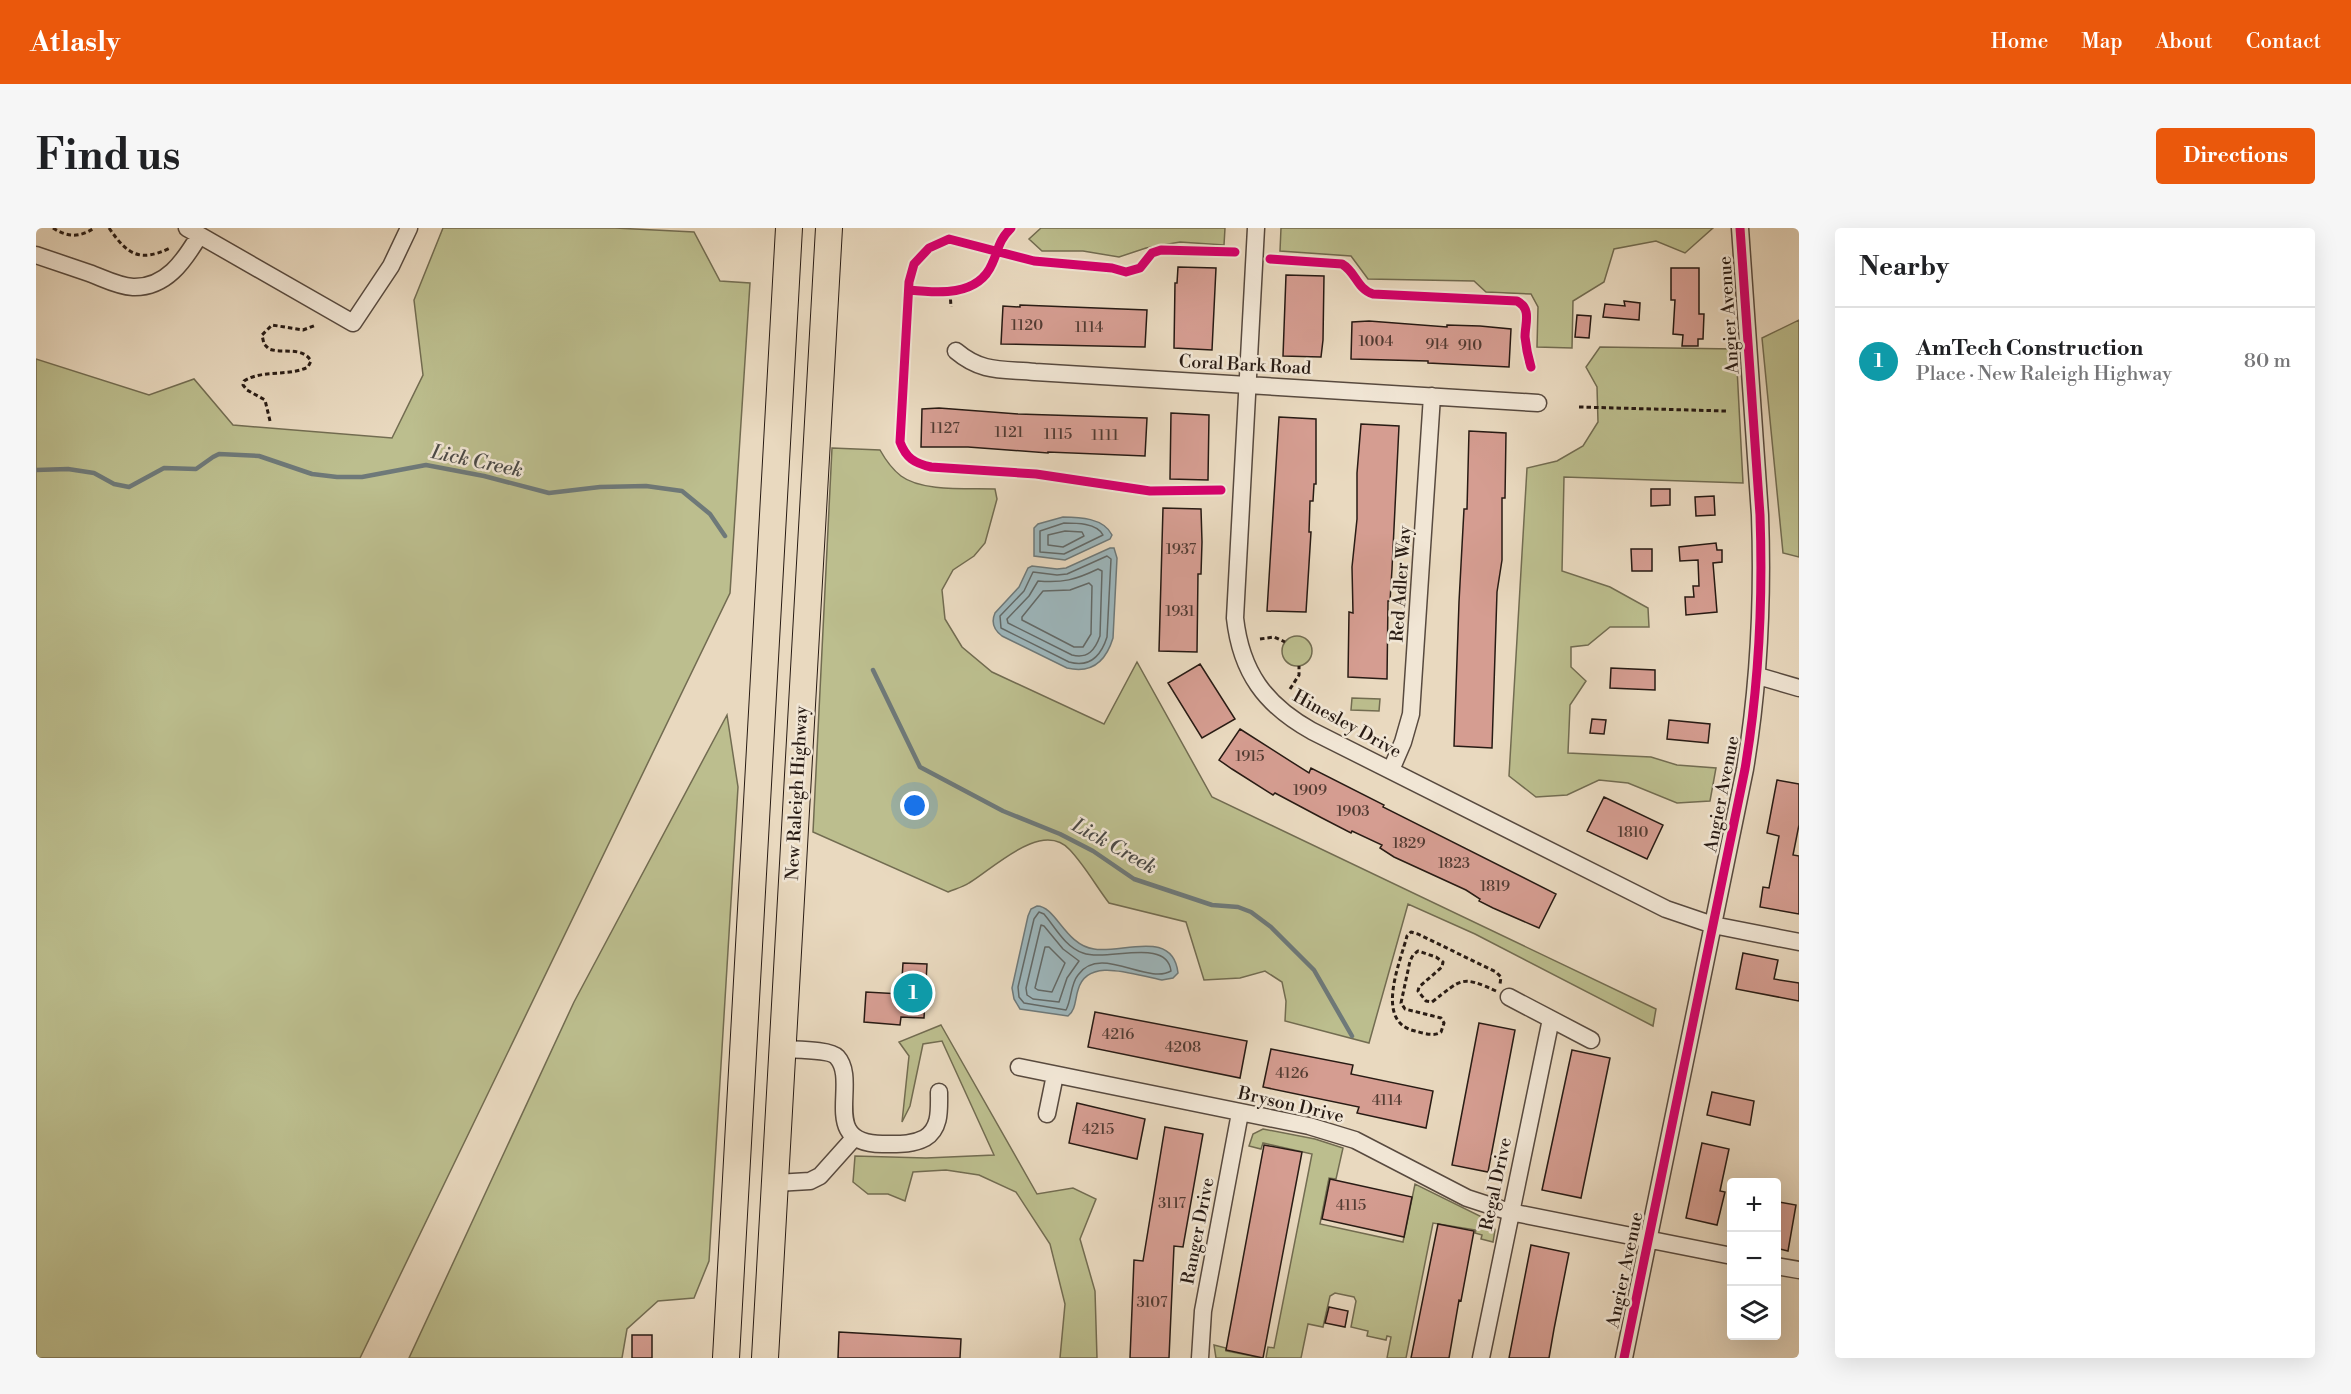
<!DOCTYPE html>
<meta charset="utf-8">
<style>
:root{--surface:#fff;--page:#f6f6f6;--text:#202124;--muted:#757577;--line:#e0e0e0;--accent:#ea580c}
body{margin:0;font-family:"Libre Bodoni",serif;background:var(--page);color:var(--text)}
.controls{position:absolute;right:18px;bottom:18px;display:grid;overflow:hidden;border-radius:6px;box-shadow:0 6px 24px #0002}
.controls button{width:54px;height:54px;display:grid;place-items:center;padding:0;border:0;border-bottom:2px solid var(--line);background:var(--surface);color:var(--text);font:30px sans-serif}
.you{position:absolute;left:879px;top:578px;width:21px;height:21px;margin:-15px;border:4px solid #fff;border-radius:50%;background:#1a73e8;box-shadow:0 0 0 9px #1a73e833}
.badge{display:grid;place-items:center;width:39px;height:39px;border-radius:50%;background:var(--accent);color:#fff;font-size:20px;font-weight:700}
.pin{position:absolute;translate:-50% -50%;border:3px solid #fff;box-shadow:0 2px 6px #0006}
.list{margin:0;padding:0;list-style:none}
h2{display:flex;justify-content:space-between;align-items:center;height:78px;margin:0;padding:0 24px;font-size:26px}
h2 small{font-size:20px;font-weight:400;color:var(--muted)}
.list li{display:grid;grid-template-columns:39px 1fr auto;gap:18px;align-items:center;box-sizing:border-box;height:108px;padding:0 24px;border-top:2px solid var(--line)}
.list b{display:block;font-size:22px;white-space:nowrap}
.list p{margin:0;font-size:20px;white-space:nowrap;color:var(--muted)}
.list em{font-size:20px;font-style:normal;color:var(--muted)}
.icon{flex:none;width:33px;height:33px;fill:none;stroke:currentColor;stroke-width:2;stroke-linecap:round;stroke-linejoin:round}
.map{position:relative;flex:none;width:1763px;height:1130px;overflow:hidden;border-radius:6px}
header{display:flex;align-items:center;gap:36px;box-sizing:border-box;height:84px;padding:0 30px;background:var(--accent);color:#fff}
header strong{font-size:28px}
nav{display:flex;gap:33px;margin-inline-start:auto;font-size:21px}
.intro{display:flex;align-items:center;justify-content:space-between;box-sizing:border-box;height:144px;padding:0 36px}
h1{margin:0;font-size:42px}
.button{padding:15px 27px;border-radius:6px;background:var(--accent);color:#fff;font-size:21px;font-weight:700}
main{display:flex;gap:36px;padding:0 36px}
aside{flex:1;background:var(--surface);border-radius:6px;box-shadow:0 6px 24px #0002}
.map>svg:first-child{display:block}
</style>
<header>
<strong>Atlasly</strong>
<nav><a>Home</a><a>Map</a><a>About</a><a>Contact</a></nav>
</header>
<div class="intro"><h1>Find us</h1><a class="button">Directions</a></div>
<main>
<div class="map">
<svg width="1763" height="1130" viewBox="0 0 1763 1130">
<rect width="100%" height="100%" fill="#e9d9bf"/>
<filter id="stains"><feTurbulence type="fractalNoise" baseFrequency=".00333" numOctaves="4"/><feColorMatrix values="0 0 0 0 .2 0 0 0 0 .09 0 0 0 0 .02 0 0 0 .5 -.17"/></filter>
<radialGradient id="worn" r=".72"><stop offset=".6" stop-color="#630" stop-opacity="0"/><stop offset="1" stop-color="#630" stop-opacity=".3"/></radialGradient>
<path fill="#bcbe8e" stroke="#726c51" stroke-width="1.5" d="M407,0H579L658,4L684,53L714,55L694,365L324,1130H0V131L113,167L158,151L197,197L356,210L387,147L378,72Z
M1005,0H1189L1188,17L1144,14L1110,20L1083,29L1047,23H1006L993,11Z
M1245,0H1677L1649,25L1620,13L1578,21L1568,54L1537,73L1536,120L1501,119L1502,79L1495,66L1450,64L1438,53L1332,51L1315,28L1244,23Z
M1763,92V329L1747,325L1726,110Z
M1564,119L1700,121L1707,255L1528,249L1526,343L1574,359L1612,380L1613,399H1574L1552,417L1535,419V439L1550,453L1534,477L1532,525L1615,529L1641,537L1680,540L1674,573L1641,575L1592,555L1563,552L1531,567L1500,569L1473,548L1491,240L1521,233L1547,218L1562,194L1561,159L1550,139Z
M796,220L844,222C849,231 856,241 865,248C886,264 933,260 959,261L961,271L949,315L938,328L917,342L906,362L909,391L926,419L956,444L1068,496L1101,434L1176,569L1620,781L1617,798L1439,706L1372,676L1333,815L1249,793L1250,773L1246,754L1229,743L1204,750L1168,752L1150,694L1073,675C1060,658 1049,638 1034,622C1006,591 957,641 933,655C927,659 919,661 912,664L777,604Z
M1246 423a15 15 0 1 1 30 0a15 15 0 1 1-30 0Z
M1316,470L1344,471L1343,483L1315,482Z
M691,487L702,559L673,1033L658,1070L622,1073L591,1101L586,1130H373L538,774Z
M905,797L1001,966L1037,960L1060,971L1044,1011L1059,1063L1061,1130H1024L1029,1076L1014,1016L980,964L943,947L910,942L877,944L869,973L852,966H832L817,954L819,928L890,930L958,927L906,813L887,816L874,878L866,894L873,828L863,814Z
M1227,901L1279,911L1307,920L1300,951L1293,950L1284,996L1367,1014L1379,956L1456,994L1459,1002L1457,1014L1445,1011L1446,1007L1439,1005L1440,1002L1397,995L1370,1130H1351L1355,1109L1351,1108L1350,1112L1331,1108L1332,1103L1315,1099L1320,1073L1318,1069L1299,1065L1294,1068L1287,1099L1272,1096L1265,1130H1230L1232,1119L1238,1120L1276,926L1227,915L1225,921L1213,918L1217,906Z
M1178,1117L1190,1120V1123L1227,1130H1180Z"/>
<path fill="#9db7bd" stroke="#6e7979" stroke-width="1.5" d="M1027,289C1043,289 1068,290 1076,307L1074,311L1029,332L998,328V300L1002,296Z
M1074,320H1078L1081,330L1077,410C1070,433 1056,446 1031,440L966,408C958,402 955,394 959,385L983,359L992,340L996,338L1021,341L1030,340Z
M1001,678C1020,678 1029,717 1058,721C1085,726 1137,700 1142,745L1137,750L1126,752C1101,748 1051,727 1042,762C1039,771 1040,782 1032,788L984,781L978,771L976,760L992,688L995,681Z"/>
<g fill="none" stroke-linecap="round" stroke-linejoin="round">
<path stroke="#626968" stroke-width="1.5" d="M1028,295C1040,295 1061,295 1067,307L1028,326L1004,324V303Z
M1029,303L1046,304L1048,308L1027,319L1012,317V307Z
M1071,328L1075,331L1071,409C1065,428 1054,440 1033,434L965,400L964,388L988,363L997,344L1021,347L1031,346Z
M1062,341L1066,343L1064,408C1059,422 1052,431 1036,427L972,395L971,391L993,368L1002,353C1027,355 1039,352 1062,341Z
M1053,355L1056,358L1055,406L1047,419H1038L986,392V389L1007,363L1034,362Z
M1003,684L1008,686C1019,699 1029,719 1047,725C1071,734 1131,709 1135,743C1111,757 1064,716 1042,747C1034,757 1036,771 1030,782L988,775L983,769L982,759L998,691Z
M1005,697L1008,698L1027,721L1043,733L1031,750L1023,774L997,771L991,767L990,760Z
M1009,719H1013L1029,735L1016,764L1002,762L999,760Z"/>
<path stroke="#6e7979" stroke-width="4.5" d="M0,242L32,241L58,245L78,256L93,259L128,240L160,241L177,229L183,226L223,228L276,246L301,249H326L390,237L448,248L513,265L564,259L610,258L646,263L674,286L689,308
M837,442L884,539L967,583L1024,606L1057,623L1098,651L1176,677L1202,679L1215,684L1235,699L1278,742L1316,808"/>
</g>
<path fill="#d59d91" stroke="#281b14" stroke-width="1.5" d="M1142,39L1180,40L1176,122L1138,120L1139,55H1141Z
M1635,40H1663V86H1668L1667,111H1662V118H1646L1647,107L1637,106L1639,72H1635Z
M1250,47L1288,48L1287,112L1285,129L1247,128Z
M1588,73L1604,75L1603,92L1567,89L1569,76L1589,78Z
M984,77L1111,82L1109,119L965,116L967,78L984,79Z
M1541,87L1555,88L1553,110L1539,109Z
M1333,93L1411,99V97L1444,98L1475,101L1473,139L1392,135V133L1315,131L1316,94Z
M903,180L982,186L1111,190L1109,228L1012,224V225L932,219H885L886,181Z
M1135,185L1173,187L1172,252L1134,251Z
M1243,189L1280,191V256H1278L1277,273H1274L1273,304H1275L1270,384L1231,383Z
M1325,196L1363,198L1356,341L1354,373H1352L1351,451L1312,449L1313,384L1317,385L1316,339L1321,291V245Z
M1433,203L1470,205L1469,270H1466V332L1461,364L1456,520L1418,518L1423,374L1428,281H1431Z
M1615,261H1634V277L1615,278Z
M1678,268L1679,287L1660,288L1659,269Z
M1127,280L1165,281L1166,314L1165,346H1162L1161,424L1123,423Z
M1680,315L1681,322H1686V334L1677,335L1681,384L1650,387L1649,369H1658L1657,358H1663L1662,332L1644,333L1643,319Z
M1595,321H1616V343H1596Z
M1164,436L1199,491L1166,510L1132,455Z
M1575,440L1619,442V462L1574,460Z
M1556,491L1570,492L1568,506L1554,505Z
M1633,492L1674,496L1672,515L1631,511Z
M1204,501L1273,545L1275,540L1348,577L1347,579L1520,666L1503,700L1457,680L1443,673L1444,671L1430,662L1358,629L1344,620L1346,617L1316,603L1315,605L1286,590L1239,565L1237,567L1196,541L1183,532Z
M1741,552L1763,556V597L1757,627L1763,628V686L1724,679L1727,659L1733,660L1743,608L1731,605Z
M1568,569L1627,597L1611,631L1551,603Z
M1707,725L1742,732L1738,751L1763,755V773L1700,761Z
M867,735L891,736L888,790L865,789L864,797L828,794L830,764L865,766Z
M1059,784L1211,813L1204,850L1052,819Z
M1443,795L1479,802L1452,944L1416,937Z
M1235,821L1317,837L1315,846L1397,863L1390,900L1321,885L1323,879L1227,859Z
M1536,822L1574,830L1545,970L1506,962Z
M1676,864L1718,873L1714,897L1671,887Z
M1041,875L1109,891L1101,931L1033,915Z
M1129,899L1167,906L1147,1019L1138,1018L1133,1130H1094L1098,1032L1107,1033Z
M1666,915L1693,921L1684,963L1689,964L1681,997L1650,990Z
M1228,917L1266,924L1227,1130L1190,1122Z
M1294,951L1376,969L1368,1009L1286,991Z
M1743,974L1760,977L1752,1023L1740,1020V990Z
M1402,996L1438,1003L1425,1073L1423,1072L1413,1130H1375Z
M1495,1017L1533,1025L1518,1101L1513,1130H1473Z
M1293,1079L1312,1083L1309,1099L1289,1095Z
M803,1104L925,1111L924,1130H802Z
M596,1107H616V1130H596Z"/>
<g fill="none" stroke-linecap="round" stroke-linejoin="round">
<defs>
<path id="minor" d="M151,0L317,95L355,38L373,0
M1220,0L1199,390C1205,444 1229,477 1276,503L1630,681L1677,697L1763,714
M0,27C18,33 35,39 53,45C67,50 81,58 97,59C130,60 148,33 163,8
M920,123C946,145 966,141 999,144L1502,175
M1722,448L1763,460
M1355,542L1367,514L1375,486L1396,168
M1473,769L1555,812
M747,821C758,822 794,821 801,829C824,854 781,917 848,916C862,916 876,917 889,910C905,900 903,881 903,864
M983,839L1273,898L1319,912L1431,970L1474,984L1696,1028
M1011,886L1019,847
M740,955L774,953L784,948L818,910
M1740,1038L1763,1042
M1164,1130L1167,1083L1204,885
M1445,1130L1515,791
M1588,1130L1709,541C1723,457 1727,372 1724,287L1704,0"/>
<path id="highway" d="M690,1130L753,0
M729,1130L793,0"/>
</defs>
<use href="#minor" stroke="#584a3f" stroke-width="19"/>
<use href="#highway" stroke="#281b14" stroke-width="28"/>
<path stroke="#281b14" stroke-width="3" stroke-dasharray="4.5 3" stroke-linecap="butt" d="M17,0C31,9 44,10 58,0
M73,0C91,26 103,35 134,20
M914,64L915,79
M1543,179L1690,183
M234,193L229,172L211,162L207,157L208,153C227,141 252,149 272,139L275,133C266,118 247,126 233,121L228,116L226,107L236,97L267,102L280,97
M1224,411L1238,409L1249,414
M1254,461L1263,447V438
M1460,763C1425,747 1426,751 1396,774L1390,773L1382,763L1383,759L1406,739L1407,734L1400,729L1382,723L1377,727L1374,733L1365,775L1369,781L1405,790L1408,795L1405,804C1398,809 1387,805 1379,803C1338,794 1364,735 1371,708L1375,704L1382,706L1460,744L1465,749L1464,756"/>
<use href="#minor" stroke="#f1e6d5" stroke-width="16"/>
<use href="#highway" stroke="#e9d9bf" stroke-width="26"/>
<defs>
<path id="cycleway" d="M1234,31L1306,36C1320,44 1321,61 1337,66L1481,73C1496,81 1489,95 1489,109C1490,119 1492,129 1495,139
M873,62C901,65 942,69 956,36C963,21 962,13 975,0
M1185,262L1114,263L1000,246L895,239C878,235 870,230 864,214L873,54L878,36L893,20L913,11L998,33L1076,40L1090,44L1104,40L1116,25L1125,22L1199,24
M1588,1130L1709,541C1723,457 1727,372 1724,287L1704,0"/>
</defs>
<use href="#cycleway" stroke="#f1e6d5" stroke-width="13"/>
<use href="#cycleway" stroke="#d6006c" stroke-width="9"/>
</g>
<g text-anchor="middle" dominant-baseline="central" stroke-width="5" stroke-linejoin="round" paint-order="stroke">
<g font-size="15" fill="#533c33">
<text x="991" y="97">1120</text>
<text x="1053" y="99">1114</text>
<text x="1340" y="113">1004</text>
<text x="1401" y="116">914</text>
<text x="1434" y="117">910</text>
<text x="909" y="200">1127</text>
<text x="973" y="204">1121</text>
<text x="1022" y="206">1115</text>
<text x="1069" y="207">1111</text>
<text x="1145" y="321">1937</text>
<text x="1144" y="383">1931</text>
<text x="1214" y="528">1915</text>
<text x="1274" y="562">1909</text>
<text x="1317" y="583">1903</text>
<text x="1597" y="604">1810</text>
<text x="1373" y="615">1829</text>
<text x="1418" y="635">1823</text>
<text x="1459" y="658">1819</text>
<text x="1082" y="806">4216</text>
<text x="1147" y="819">4208</text>
<text x="1256" y="845">4126</text>
<text x="1351" y="872">4114</text>
<text x="1062" y="901">4215</text>
<text x="1136" y="975">3117</text>
<text x="1315" y="977">4115</text>
<text x="1116" y="1074">3107</text>
</g>
<g font-size="18" fill="#281b14" stroke="#f1e6d5">
<text transform="translate(1693 87) rotate(-94)">Angier Avenue</text>
<text transform="translate(1209 137) rotate(3)">Coral Bark Road</text>
<text transform="translate(1365 356) rotate(-86)">Red Adler Way</text>
<text transform="translate(1311 496) rotate(29)">Hinesley Drive</text>
<text transform="translate(761 565) rotate(-87)">New Raleigh Highway</text>
<text transform="translate(1686 566) rotate(-79)">Angier Avenue</text>
<text transform="translate(1255 877) rotate(13)">Bryson Drive</text>
<text transform="translate(1460 956) rotate(-78)">Regal Drive</text>
<text transform="translate(1162 1003) rotate(-79)">Ranger Drive</text>
<text transform="translate(1589 1042) rotate(-78)">Angier Avenue</text>
</g>
<g font-size="20" font-style="italic" fill="#4b4a47" stroke="#f1e6d5">
<text transform="translate(441 234) rotate(12)">Lick Creek</text>
<text transform="translate(1078 619) rotate(29)">Lick Creek</text>
</g>
</g>
<rect width="100%" height="100%" filter="url(#stains)"/>
<rect width="100%" height="100%" fill="url(#worn)"/>
</svg>
<div class="controls">
<button>+</button>
<button>−</button>
<button><svg class="icon" aria-label="layers" viewBox="0 0 24 24"><path d="M12 4l9 5-9 5-9-5zM3 14l9 5 9-5"/></svg></button>
</div>
<div class="you"></div>
<div class="pin badge" style="left:877px;top:765px;background:#0f9aa8">1</div>
</div>
<aside>
<h2>Nearby<small></small></h2>
<ul class="list">
<li><span class="badge" style="background:#0f9aa8">1</span><div><b>AmTech Construction</b><p>Place · New Raleigh Highway</p></div><em>80 m</em></li>
</ul>
</aside>
</main>
